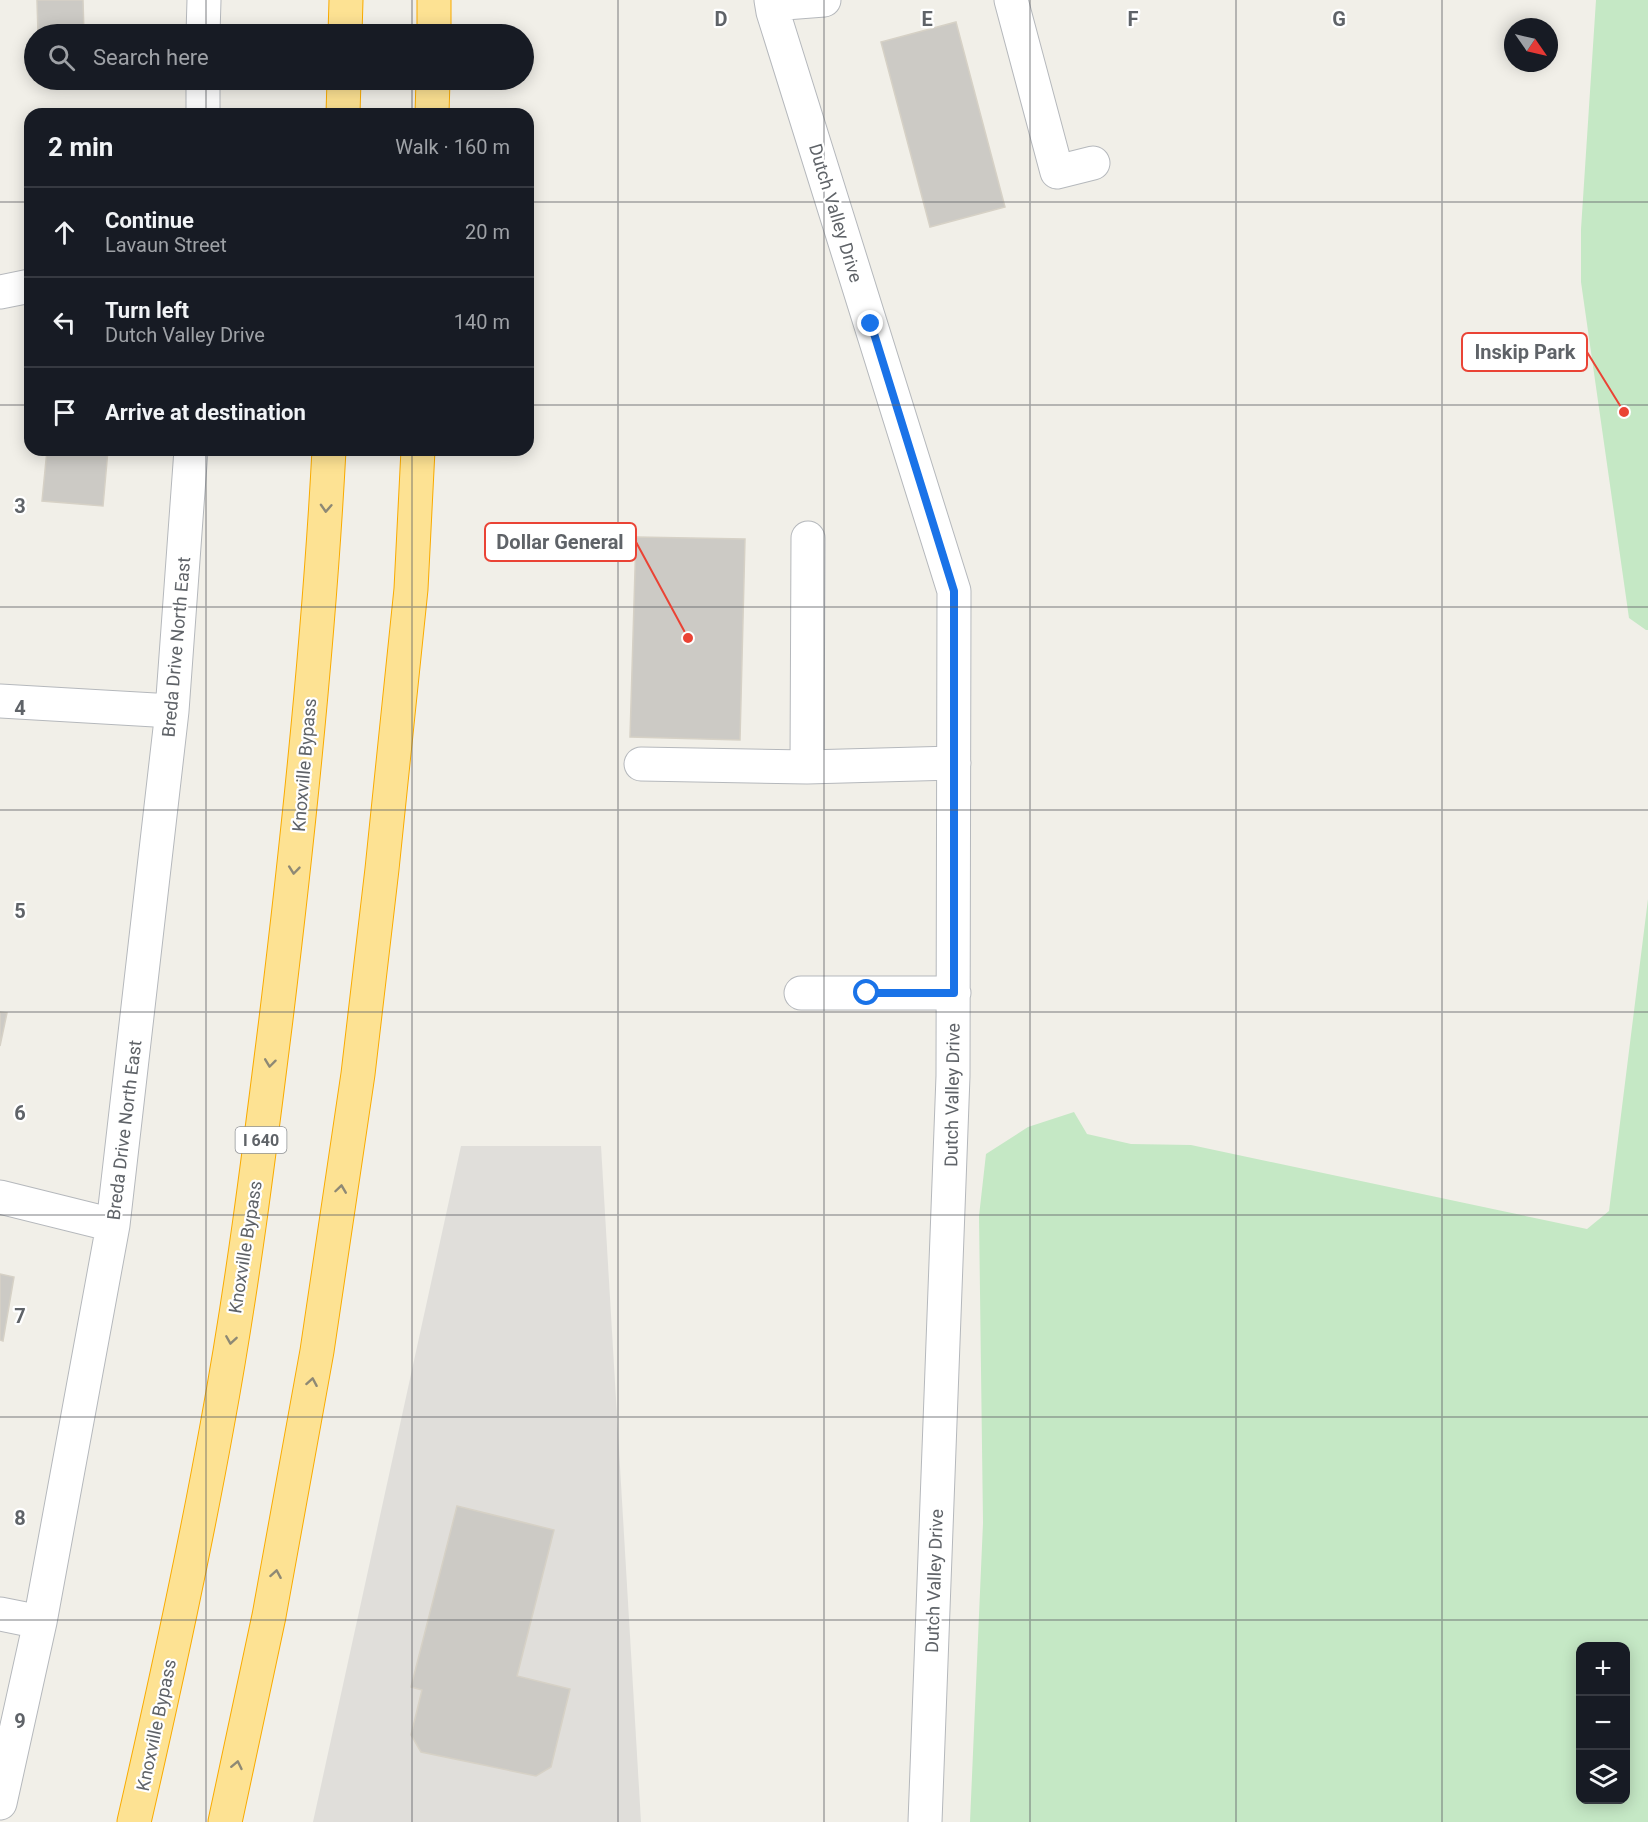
<!DOCTYPE html>
<meta charset="utf-8">
<style>
:root{--surface:#171b24;--page:#242831;--text:#f1f3f6;--muted:#9ea1a6;--line:#363941}
body{margin:0;font-family:Roboto,sans-serif;background:var(--page);color:var(--text)}
.controls{position:absolute;right:18px;bottom:18px;display:grid;overflow:hidden;border-radius:12px;box-shadow:0 3px 15px #0003}
.controls button{width:54px;height:54px;display:grid;place-items:center;padding:0;border:0;border-bottom:2px solid var(--line);background:var(--surface);color:var(--text);font:30px sans-serif}
.compass{position:absolute;left:1504px;top:18px;width:54px;height:54px;border-radius:50%;background:var(--surface);box-shadow:0 3px 15px #0003;rotate:124deg}
.stop{position:absolute;width:18px;height:18px;margin:-14px;border:4px solid #1a73e8;border-radius:50%;background:#fff}
.stop.end{background:#1a73e8;border-color:#fff;box-shadow:0 2px 6px #0008}
.list{margin:0;padding:0;list-style:none}
h2{display:flex;justify-content:space-between;align-items:center;height:78px;margin:0;padding:0 24px;font-size:26px}
h2 small{font-size:20px;font-weight:400;color:var(--muted)}
.list li{display:grid;grid-template-columns:39px 1fr auto;gap:18px;align-items:center;box-sizing:border-box;height:90px;padding:0 24px;border-top:2px solid var(--line)}
.list b{display:block;font-size:22px;white-space:nowrap}
.list p{margin:0;font-size:20px;white-space:nowrap;color:var(--muted)}
.list em{font-size:20px;font-style:normal;color:var(--muted)}
.icon{flex:none;width:33px;height:33px;fill:none;stroke:currentColor;stroke-width:2;stroke-linecap:round;stroke-linejoin:round}
.map{position:relative;flex:none;width:1648px;height:1822px;overflow:hidden}
.search{position:absolute;background:var(--surface);box-shadow:0 3px 15px #0003;left:24px;top:24px;width:510px;height:66px;display:flex;align-items:center;gap:15px;box-sizing:border-box;padding:0 21px;border-radius:33px;color:var(--muted);font-size:22px}
.panel{position:absolute;background:var(--surface);box-shadow:0 3px 15px #0003;left:24px;top:108px;width:510px;height:348px;border-radius:18px}
.map>svg:first-child{display:block}
</style>
<div class="map">
<svg width="1648" height="1822" viewBox="0 0 1648 1822">
<rect width="100%" height="100%" fill="#f1efe8"/>
<path fill="#e0deda" d="M461,1146H601L641,1822H313Z"/>
<path fill="#c5e8c5" fill-rule="evenodd" d="M1596,0H1648V630H1646L1629,618L1581,282V229Z
M1648,899V1822H970L983,1523L979,1216L986,1154L1028,1127L1074,1112L1087,1134L1131,1144L1191,1145L1587,1229L1609,1211ZM1580,1646H1626V1800H1580Z"/>
<path fill="#cccac5" stroke="#d6d1c6" stroke-width="1.5" d="M37,0H83L84,34H38Z
M956,22L1005,207L930,227L881,42Z
M39,80H86V81L39,82Z
M47,450H108L103,506L42,501Z
M636,537L745,539L740,740L630,737Z
M0,1012L7,1013L0,1046Z
M0,1274L14,1277L3,1341L0,1340Z
M457,1506L554,1530L517,1676L570,1689L551,1767L536,1776L421,1752L411,1735L422,1690L411,1687Z"/>
<g fill="none" stroke-linecap="round" stroke-linejoin="round">
<defs>
<path id="minor" d="M771,0L773,12L954,591L953,1076L925,1822
M1011,0L1057,172L1093,163
M772,4L824,0
M203,34L204,0
M203,114V80
M0,292L30,286
M0,701L172,711
M641,764L807,767L954,763
M807,767L808,538
M801,993H954
M0,1197L113,1225
M0,1614L40,1622
M0,1803L40,1622L113,1225L172,711L191,450"/>
<path id="highway" d="M345,34L346,0
M434,34V0
M343,114L344,80
M432,114L433,80
M134,1822C164,1691 193,1559 217,1426C242,1291 259,1155 276,1019C299,830 319,640 329,450
M225,1822L269,1616L317,1351L358,1074L382,869L411,589L418,450"/>
</defs>
<use href="#minor" stroke="#b5b8bc" stroke-width="35"/>
<use href="#highway" stroke="#f9ab00" stroke-width="35"/>
<use href="#minor" stroke="#fff" stroke-width="33"/>
<use href="#highway" stroke="#fde293" stroke-width="33"/>
</g>
<defs><path id="oneway-chevron" d="M-2-3.5L2.5 0L-2 3.5" fill="none" stroke-width="1.6" stroke-linecap="round" stroke-linejoin="round" transform="scale(1.5)"/></defs>
<g stroke="#8e8975">
<use href="#oneway-chevron" transform="translate(326 508) rotate(93)"/>
<use href="#oneway-chevron" transform="translate(294 870) rotate(96)"/>
<use href="#oneway-chevron" transform="translate(270 1063) rotate(97)"/>
<use href="#oneway-chevron" transform="translate(341 1189) rotate(-82)"/>
<use href="#oneway-chevron" transform="translate(231 1340) rotate(99)"/>
<use href="#oneway-chevron" transform="translate(312 1382) rotate(-80)"/>
<use href="#oneway-chevron" transform="translate(276 1574) rotate(-80)"/>
<use href="#oneway-chevron" transform="translate(237 1765) rotate(-78)"/>
</g>
<g fill="none" stroke-linecap="round" stroke-linejoin="round">
<path stroke="#1a73e8" stroke-width="8" d="M867,993H954V591L871,324"/>
</g>
<path fill="none" stroke="#5f6368" stroke-width="1.5" stroke-opacity="0.55" d="M206,0V34M412,0V34M618,0V1822M824,0V1822M1030,0V1822M1236,0V1822M1442,0V1822M206,80V114M412,80V114M0,202H30M528,202H1648M0,405H30M528,405H1648M206,450V1822M412,450V1822M0,607H1648M0,810H1648M0,1012H1648M0,1215H1648M0,1417H1648M0,1620H1648"/>
<g text-anchor="middle" dominant-baseline="central" stroke-width="4.5" stroke-linejoin="round" paint-order="stroke">
<rect fill="#fff" stroke="#8f9295" stroke-width="1.5" x="235.5" y="1127" width="51" height="26" rx="4.5"/>
<g font-size="16" font-weight="bold" fill="#5f6368">
<text x="261" y="1140">I 640</text>
</g>
<g font-size="18" fill="#5f6368" stroke="#fff">
<text transform="translate(836 213) rotate(73)">Dutch Valley Drive</text>
<text transform="translate(176 647) rotate(-85)">Breda Drive North East</text>
<text transform="translate(304 765) rotate(-85)">Knoxville Bypass</text>
<text transform="translate(952 1095) rotate(-89)">Dutch Valley Drive</text>
<text transform="translate(124 1130) rotate(-83)">Breda Drive North East</text>
<text transform="translate(245 1247) rotate(-81)">Knoxville Bypass</text>
<text transform="translate(934 1581) rotate(-88)">Dutch Valley Drive</text>
<text transform="translate(156 1725) rotate(-78)">Knoxville Bypass</text>
</g>
</g>
<g font-size="20" text-anchor="middle" font-weight="bold" fill="#5f6368" stroke="#fff" stroke-width="4.5" stroke-linejoin="round" paint-order="stroke">
<text x="721" y="26">D</text>
<text x="927" y="26">E</text>
<text x="1133" y="26">F</text>
<text x="1339" y="26">G</text>
<text x="20" y="513">3</text>
<text x="20" y="715">4</text>
<text x="20" y="918">5</text>
<text x="20" y="1120">6</text>
<text x="20" y="1323">7</text>
<text x="20" y="1525">8</text>
<text x="20" y="1728">9</text>
</g>
<path fill="none" stroke="#ea4335" stroke-width="2" d="M1624 412L1587 352M688 638L636 542"/>
<g fill="#ea4335" stroke="#fff" stroke-width="2">
<circle cx="1624" cy="412" r="6"/>
<circle cx="688" cy="638" r="6"/>
</g>
<g fill="#fff" stroke="#ea4335" stroke-width="2">
<rect x="1462" y="333" width="125" height="38" rx="6"/>
<rect x="485" y="523" width="151" height="38" rx="6"/>
</g>
<g font-size="20" text-anchor="middle" font-weight="bold" fill="#5f6368">
<text x="1525" y="359">Inskip Park</text>
<text x="560" y="549">Dollar General</text>
</g>
</svg>
<div class="controls">
<button>+</button>
<button>−</button>
<button><svg class="icon" aria-label="layers" viewBox="0 0 24 24"><path d="M12 4l9 5-9 5-9-5zM3 14l9 5 9-5"/></svg></button>
</div>
<svg class="compass" viewBox="-18 -18 36 36"><path d="M0-13l5 13h-10z" fill="#e53935"/><path d="M0 13l5-13h-10z" fill="#9ea1a6"/></svg>
<div class="stop" style="left:867px;top:993px"></div>
<div class="stop end" style="left:871px;top:324px"></div>
<div class="search"><svg class="icon" aria-label="search" viewBox="0 0 24 24"><circle cx="10" cy="10" r="6"/><path d="M15 15l6 6"/></svg>Search here</div>
<section class="panel">
<h2>2 min<small>Walk · 160 m</small></h2>
<ul class="list">
<li><svg class="icon" aria-label="ahead" viewBox="0 0 24 24"><path d="M12 20V5M6 11l6-6 6 6"/></svg><div><b>Continue</b><p>Lavaun Street</p></div><em>20 m</em></li>
<li><svg class="icon" aria-label="left" viewBox="0 0 24 24"><path d="M17 20v-9H6M10 6l-5 5 5 5"/></svg><div><b>Turn left</b><p>Dutch Valley Drive</p></div><em>140 m</em></li>
<li><svg class="icon" aria-label="arrive" viewBox="0 0 24 24"><path d="M6 21V4h12l-3 4 3 4H6"/></svg><div><b>Arrive at destination</b></div></li>
</ul>
</section>
</div>
